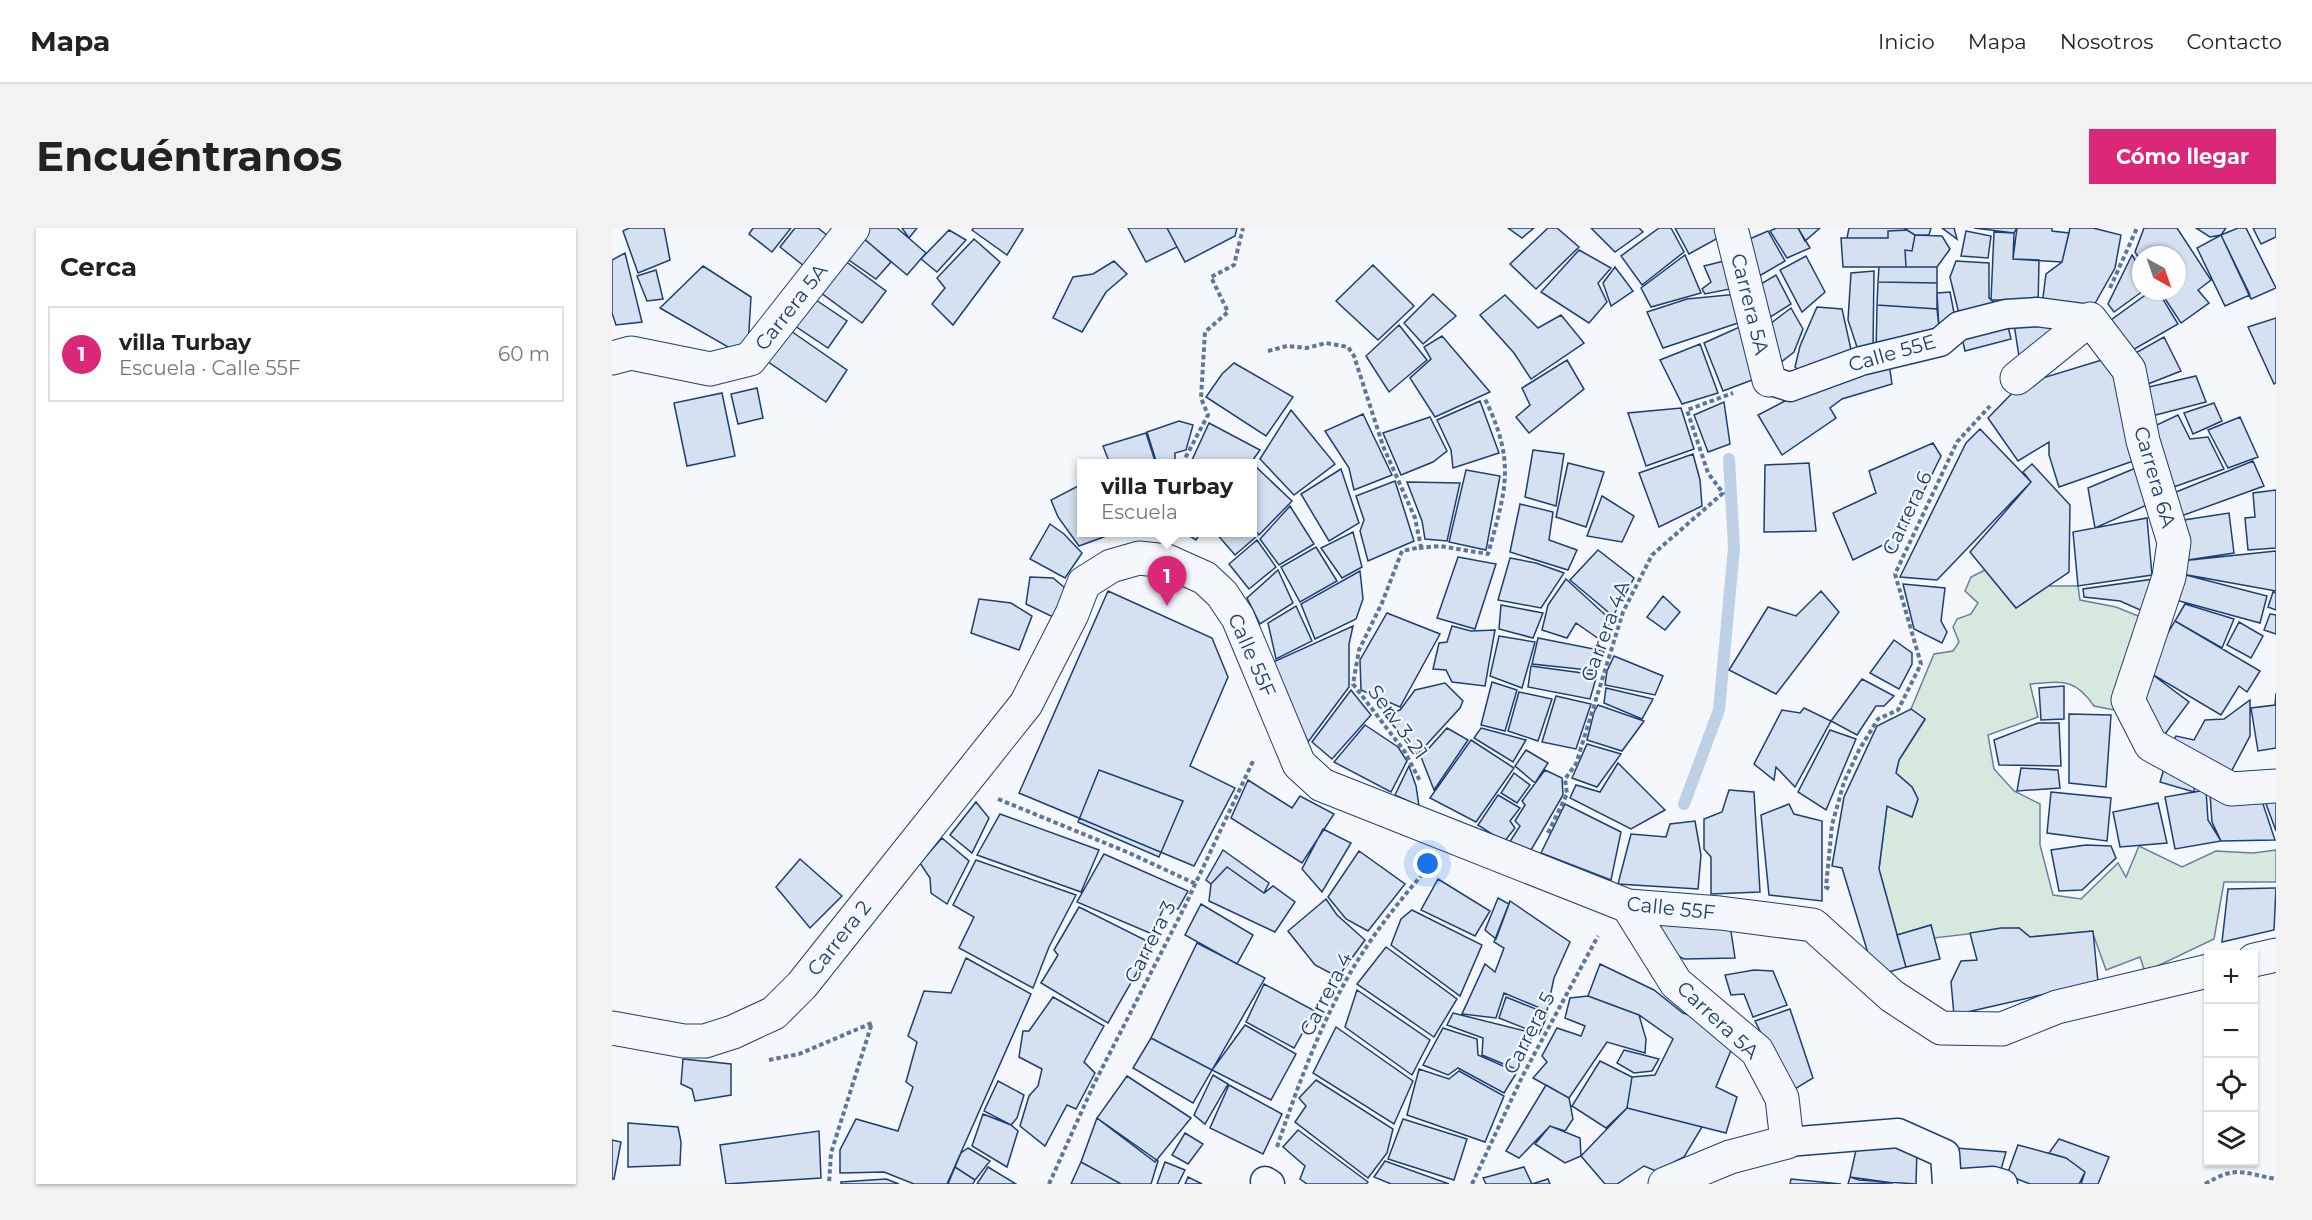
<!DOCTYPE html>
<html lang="es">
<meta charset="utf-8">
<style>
:root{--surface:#fff;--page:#f2f2f2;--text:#222;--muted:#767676;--line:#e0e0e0;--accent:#db2777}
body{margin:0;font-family:Montserrat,sans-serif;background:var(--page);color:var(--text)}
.controls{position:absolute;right:18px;bottom:18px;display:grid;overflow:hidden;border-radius:0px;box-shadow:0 2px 4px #0004}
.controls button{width:54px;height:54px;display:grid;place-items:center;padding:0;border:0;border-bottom:2px solid var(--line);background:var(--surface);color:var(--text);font:30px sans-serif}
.compass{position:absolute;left:1520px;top:18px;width:54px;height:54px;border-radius:50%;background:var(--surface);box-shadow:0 2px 4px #0004;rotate:140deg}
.you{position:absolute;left:816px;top:636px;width:21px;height:21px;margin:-15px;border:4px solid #fff;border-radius:50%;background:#1a73e8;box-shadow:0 0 0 9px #1a73e833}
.badge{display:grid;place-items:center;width:39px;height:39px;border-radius:50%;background:var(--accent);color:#fff;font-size:20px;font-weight:700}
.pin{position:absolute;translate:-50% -50px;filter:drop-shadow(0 2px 3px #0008)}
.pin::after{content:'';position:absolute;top:32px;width:21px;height:18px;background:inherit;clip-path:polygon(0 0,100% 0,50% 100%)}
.popup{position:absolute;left:465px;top:231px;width:180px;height:78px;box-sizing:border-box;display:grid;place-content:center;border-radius:0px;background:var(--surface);filter:drop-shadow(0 2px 4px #0005);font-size:20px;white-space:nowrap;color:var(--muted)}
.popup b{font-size:22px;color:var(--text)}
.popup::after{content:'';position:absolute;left:50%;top:100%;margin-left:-12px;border:12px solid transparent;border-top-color:var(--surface)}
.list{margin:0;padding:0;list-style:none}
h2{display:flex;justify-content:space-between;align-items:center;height:78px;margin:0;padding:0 24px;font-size:26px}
h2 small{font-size:20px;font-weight:400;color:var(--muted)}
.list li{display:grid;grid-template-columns:39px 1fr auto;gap:18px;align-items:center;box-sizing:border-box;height:96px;margin:0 12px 12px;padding:0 12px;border:2px solid var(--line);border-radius:0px}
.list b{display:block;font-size:22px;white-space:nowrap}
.list p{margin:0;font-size:20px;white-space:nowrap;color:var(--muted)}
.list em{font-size:20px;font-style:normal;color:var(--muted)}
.icon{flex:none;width:33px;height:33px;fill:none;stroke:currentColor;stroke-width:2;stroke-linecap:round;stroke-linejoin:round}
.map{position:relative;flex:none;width:1664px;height:956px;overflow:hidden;border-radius:0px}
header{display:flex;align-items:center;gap:36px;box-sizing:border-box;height:84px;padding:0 30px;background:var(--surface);border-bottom:2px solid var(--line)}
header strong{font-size:28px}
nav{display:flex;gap:33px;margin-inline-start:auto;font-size:21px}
.intro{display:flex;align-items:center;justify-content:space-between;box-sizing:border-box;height:144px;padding:0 36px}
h1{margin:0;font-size:42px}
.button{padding:15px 27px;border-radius:0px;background:var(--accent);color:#fff;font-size:21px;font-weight:700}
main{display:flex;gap:36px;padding:0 36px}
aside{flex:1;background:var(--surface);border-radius:0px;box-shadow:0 2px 4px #0004}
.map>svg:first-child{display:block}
</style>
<header>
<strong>Mapa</strong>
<nav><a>Inicio</a><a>Mapa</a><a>Nosotros</a><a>Contacto</a></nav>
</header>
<div class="intro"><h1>Encuéntranos</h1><a class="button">Cómo llegar</a></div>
<main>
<aside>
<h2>Cerca<small></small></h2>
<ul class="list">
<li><span class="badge">1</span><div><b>villa Turbay</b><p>Escuela · Calle 55F</p></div><em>60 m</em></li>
</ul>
</aside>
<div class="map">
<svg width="1664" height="956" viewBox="0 0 1664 956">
<rect width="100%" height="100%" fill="#f4f7fb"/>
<path fill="#d7e8df" stroke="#687fa3" stroke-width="1.5" d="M1373,342L1404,380L1436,358H1466L1468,372L1504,379L1531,390L1502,482L1482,478C1462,449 1450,454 1418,456L1426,489L1376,507L1382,541L1402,563L1428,576V617L1441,667L1469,671L1506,635L1514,649L1527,618L1570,639L1604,623L1641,625L1664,622V654H1612L1602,711L1533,744L1528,729L1494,742L1480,703L1418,709L1407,700L1322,710L1319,697L1285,707L1267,641L1275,578L1300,589L1306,571L1300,559L1284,545L1287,532L1313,492L1299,481L1322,426L1341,423L1347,414L1341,399L1345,391L1359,386L1366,375L1353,363L1359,349Z"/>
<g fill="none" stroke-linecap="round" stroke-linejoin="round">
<path stroke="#bed0e5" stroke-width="12" d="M1072,576L1107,482L1122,320L1117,231"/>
</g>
<path fill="#d5e0f0" stroke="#1d3f73" stroke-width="1.5" d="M17,0H52L58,32L26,45L11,3Z
M141,0H179L160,24L137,6Z
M183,0H206L221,12L197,42L168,19Z
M249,0H285L314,25L295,47L245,5Z
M290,0H305L297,10Z
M362,0H410L411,1L395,27L360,2Z
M516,0H555L565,19L534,34Z
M555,0H625L623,8L573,34Z
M896,0H922L910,10Z
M936,0H945L967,19L924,61L898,36Z
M979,0H1027L1031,4L1003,24Z
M1047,0H1059L1072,24L1030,57L1009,28Z
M1063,0H1115L1117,4L1077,26Z
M1164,0H1186L1198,20L1175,30L1158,3Z
M1186,0H1208L1193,13Z
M1237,0H1292L1295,2L1276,3V10H1235Z
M1292,0H1319L1317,7H1303Z
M1330,0H1342L1345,11Z
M1405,0H1440V3L1457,5L1450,34L1401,31Z
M1405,0L1402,5L1362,0Z
M1458,0H1481L1509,7L1503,40L1477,86L1430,77L1434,46L1450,34Z
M1532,0H1565L1599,52L1586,62L1597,75L1569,95L1548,63H1565V27H1529V33L1523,24Z
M1584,0H1614L1609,7L1598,9Z
M1626,0H1634L1664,60L1639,71L1609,7Z
M1641,0H1664V9L1649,16Z
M337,2L354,12L325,44L309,31Z
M1295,2L1303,7L1300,23L1293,22L1294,39H1231L1229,10H1276V3Z
M1156,3L1173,33L1137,54L1126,16Z
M1354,3L1379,8L1376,30L1349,28Z
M1382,4L1402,5L1401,31L1427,32L1426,80L1410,72H1379Z
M1303,7L1330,8L1338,21L1325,39H1294L1293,22L1300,23Z
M1609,7L1638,67L1613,78L1585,20Z
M249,8L279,34L264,51L234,30Z
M362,11L388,34L341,97L320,76L333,60L325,50Z
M967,22L999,40L986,55L995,74L977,95L929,64Z
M13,25L30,94L4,97L0,85V32Z
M225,27L274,63L250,95L201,59Z
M1073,27L1089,65L1039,79L1029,60Z
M1520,27L1529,41L1531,63L1502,84L1496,76Z
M1194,28L1213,64L1190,84L1168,42Z
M1120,31L1128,59L1093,66L1090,61L1099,54L1092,38Z
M502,33L515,46L494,64L470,104L441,90L461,49L481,46Z
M1344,33L1377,35V70L1392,84L1349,94L1338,49Z
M761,37L802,78L766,112L724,73Z
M91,38L139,69L136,118L123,123L48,80Z
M1003,39L1021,63L999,78L991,55Z
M1267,39H1325V55L1266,54Z
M44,42L51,71L35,73L25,48Z
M1262,43L1261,120L1245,119L1236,92L1239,45Z
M1164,47L1179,76L1149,95L1142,60Z
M1266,54L1325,55V81L1265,77Z
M1539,63H1546L1566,96L1519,123L1499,92Z
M1338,64L1344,95L1327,100L1325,65Z
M821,66L844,88L811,116L792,95Z
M1126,66L1132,93L1051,120L1035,84L1075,71Z
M893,67L926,100L949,87L972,115L919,151L902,125L868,87Z
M201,70L235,93L216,120L183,98Z
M1265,77L1325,81L1328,109L1264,125Z
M1205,79L1230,81L1240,126L1189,145L1183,139L1188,118Z
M1179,80L1191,101L1182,124L1164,138L1150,102Z
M1394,90L1399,111L1353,123L1348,101Z
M1434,90L1470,105L1408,135L1402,96Z
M1664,90V155L1662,156L1636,99Z
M787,97L815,132L777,164L754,128Z
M1132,97L1148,149L1111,163L1092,115Z
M176,101L235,142L214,174L155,133Z
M830,108L878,164L823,189L798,150L819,131L812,119Z
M1552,109L1569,143L1536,156L1520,127Z
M1088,116L1106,165L1070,176L1048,132Z
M1503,128L1527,231L1447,259L1437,227V214L1406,233L1376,190L1408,157Z
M1276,129L1280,156L1230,171L1218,180L1224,190L1170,227L1146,187L1200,159Z
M955,132L972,161L917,205L904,189L918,177L910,160Z
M622,135L681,169L654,208L594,169L610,146Z
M1584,148L1594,174L1532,190L1528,161Z
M145,160L151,190L126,196L119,166Z
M110,165L123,228L75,238L62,175Z
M868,173L887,225L841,240L839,222L825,192Z
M1112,174L1118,216L1096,224L1082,187Z
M1602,175L1610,193L1581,206L1572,185Z
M1069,180L1082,221L1034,238L1016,185Z
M679,182L723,236L682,267L648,231Z
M751,186L780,247L742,262L737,240L713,203Z
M1566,187L1578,211L1596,209L1612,241L1559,260L1534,202Z
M818,189L835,223L821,234L789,247L771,205Z
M1628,189L1646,229L1616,240L1596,202Z
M567,193L581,197L574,222L563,225V236H545L535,204Z
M597,195L648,222L638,236H587L580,232Z
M1368,201L1419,254L1325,352L1288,349L1354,215Z
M534,205L544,236H498L491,218Z
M1321,215L1329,228L1282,323L1273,316L1241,332L1221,285L1264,265L1257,243Z
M921,222L952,226L944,278L913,269Z
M1081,226L1088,252L1090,278L1047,299L1027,245Z
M1641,233L1652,258L1561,291L1559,266Z
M956,235L992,244L974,299L944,289Z
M1197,235L1204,303L1152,304L1153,237Z
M1420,236L1458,277L1457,344L1404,380L1358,324L1419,254L1411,244Z
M642,237L680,273L647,307L640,299Z
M1526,239L1546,272L1483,300L1476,260Z
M729,241L747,295L717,313L689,266Z
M854,242L888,248L874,322L837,314Z
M783,253L802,313L756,333L748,303L752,292L744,268Z
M795,254L848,255L835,313L813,311L810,293Z
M470,256V304H505L467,318L446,289L439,272Z
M1664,262V320L1636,322L1633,290L1643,289L1641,265Z
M990,268L1022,288L1010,314L975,308Z
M908,276L941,284L937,312L965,322L956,342L898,324Z
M678,278L702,316L667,337L648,311Z
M1617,285L1622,325L1569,333L1572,292Z
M1535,290L1540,347L1466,358L1461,304Z
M438,296L452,306L470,325L453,350L418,331Z
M640,303L645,308L623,327L603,304Z
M571,304H589L584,312Z
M741,304L750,339L730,350L709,320Z
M645,312L664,339L637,361L617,336Z
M704,319L725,353L688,374L669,339Z
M986,322L1022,350L1001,388L958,352Z
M1664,323V363L1570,346L1569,333Z
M846,329L884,336L863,401L825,390Z
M898,330L924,335L952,345L929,380L886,372Z
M666,342L681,375L648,396L635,370Z
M748,343L751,371L744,391L703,411L689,376Z
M1570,346L1655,368L1648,395L1560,371Z
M418,349L441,350L453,360L441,389L414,376Z
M954,351L1000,393L987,411L964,395L955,410L930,402L936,377Z
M1542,351L1535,385L1508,373L1472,369L1471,361Z
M1291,356L1333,360L1329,393L1335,404L1330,415L1302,401Z
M496,363L600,410L616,449L578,538L623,560L582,638L407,565Z
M1209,363L1227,384L1164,466L1117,442L1156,379L1184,388Z
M1661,364L1664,365V382L1656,379Z
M1051,368L1068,384L1053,402L1035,389Z
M367,371L399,375L420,388L407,422L359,405Z
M1573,376L1622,391L1610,420L1563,393Z
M889,377L931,385L921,410L887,401Z
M684,378L700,413L664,431L656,395Z
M775,385L828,406L788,479L749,462L748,432Z
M1658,386L1664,387V406L1652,402Z
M1563,393L1648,443L1635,464L1627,458L1609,487L1533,442Z
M1627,394L1651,408L1639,430L1615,417Z
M741,398L737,416V459L696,514L659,435Z
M840,398L859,403L883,402L873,458L840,454L834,442L821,441L827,415L835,414Z
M887,408L923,414L910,460L878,448Z
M926,410L992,423L986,443L920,436Z
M1282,412L1300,425V436L1287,461L1258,445Z
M1002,428L1051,448L1043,467L993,457L995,443Z
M919,438L985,447L978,471L916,459Z
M1541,447L1577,474L1550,510L1524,475Z
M1250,451L1282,468L1272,478H1264L1245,507L1219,493Z
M880,454L905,462L893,503L869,497Z
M833,455L851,473L848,480L805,527L773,487L788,482L803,462Z
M1452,458V491L1429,492L1427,460Z
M994,460L1041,471L1030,491L992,475Z
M739,462L759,487L720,531L700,514Z
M907,464L940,471L926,513L896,503Z
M1664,465V520L1646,523L1639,480L1663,477Z
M944,468L979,476L964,521L930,514Z
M1638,472V508L1619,544L1558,518L1564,508L1582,512L1593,492L1612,491Z
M986,477L1032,493L1010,523L975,512L982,484Z
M1192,480L1219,493L1183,559L1164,539L1162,552L1142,536L1170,482L1188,485Z
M1299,481L1313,491L1287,532L1284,545L1300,559L1306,571L1300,589L1275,578L1267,641L1294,739L1263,748L1230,640L1220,638L1232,569L1265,498Z
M1457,486L1499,487L1494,559L1457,555Z
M1426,495H1447L1449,538L1387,537L1382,512Z
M753,497L786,519L795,533L779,564L722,534Z
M835,500L856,512L822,562L809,529Z
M869,500L914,512L901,534L862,510Z
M1218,502L1244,511L1214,582L1186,564Z
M859,512L902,540L864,594L818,570Z
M975,516L1009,526L985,559L960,550Z
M914,522L936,535L923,555L903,538Z
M1554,534L1583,550L1582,564L1548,554Z
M1006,535L1053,582L1019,601L958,570L964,557L988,564Z
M797,538L804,558L807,578L783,567Z
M1409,540L1446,542L1448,560L1405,563Z
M487,542L571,573L547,629L466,594Z
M933,542L950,550L951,567L915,629L897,615L908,598L903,593L913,577L910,573Z
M902,545L918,557L905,575L889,565Z
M636,552L680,580L688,568L722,586L690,635L619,590Z
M1117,562L1142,564L1148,664L1099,666V629L1092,621V591L1110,584Z
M1594,562L1596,592L1609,613L1563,621L1553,569Z
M1439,564L1499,570L1495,613L1435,605Z
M1598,566L1648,567L1663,612L1609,613L1600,594Z
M886,567L908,580L898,593L903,600L892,614L866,597Z
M1664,571V603L1653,573Z
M364,574L377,590L360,625L338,607Z
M1546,575L1555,615L1508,619L1501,584Z
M953,576L1009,604L999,652L929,625Z
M1177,576L1182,586L1210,593V673L1157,667L1149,587Z
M388,586L487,622L469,664L365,627Z
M1083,593L1089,627L1086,661L1006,656L1019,606L1054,609L1058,596Z
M711,601L739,615L710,664L690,641Z
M330,610L357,633L335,676L319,665L318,650L308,635Z
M1474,617L1499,618L1504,630L1470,662L1447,663L1439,622Z
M611,622L657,655L652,665L615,639L599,656L594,652Z
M747,623L793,656L756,703L734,691L716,669Z
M492,626L576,663L566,681L552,679L540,706L465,674Z
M188,631L230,668L198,700L164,659Z
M364,632L464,667L437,719L421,760L347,720L362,689L341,677Z
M615,639L652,665L661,658L683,674L663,704L597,673L599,656Z
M826,651L878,683L863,708L809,682Z
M1664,660L1662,702L1610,714L1616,661Z
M886,670L897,676L884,711L873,702Z
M714,671L725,687L753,712L726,749L703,737L676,703Z
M898,673L958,714L942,750L935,783L892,765L884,790L850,786L873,736L883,744L892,720L882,714Z
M589,676L641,707L625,736L573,707Z
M467,679L541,716L496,795L429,755L446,727L442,722Z
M800,682L870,717L848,768L779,717L789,691Z
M1058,696L1118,697L1123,730L1072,731L1052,721L1035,700Z
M1319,697L1328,731L1294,739L1285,707Z
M1389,700H1407L1418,709L1481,703L1486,754L1342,787L1339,754L1349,733L1365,732L1358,705Z
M585,715L653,750L600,842L539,810Z
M774,719L845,771L822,809L745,756Z
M354,730L419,766L335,956H302L272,944L228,945V922L244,891L286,903L301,859L294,854L305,814L296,808L312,763L339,765Z
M988,736L1042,762L1071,785L1089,791L1120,820L1104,859L1125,869L1114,905L1015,880L1020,849L1043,847L1061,811L1027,787L976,768Z
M1142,742L1161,743L1175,777L1141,789L1132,766L1119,767L1113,747Z
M652,756L703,783L682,820L634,794Z
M745,762L818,812L800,847L733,799Z
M976,768L1027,787L1034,811L1033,825L995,814L957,870L921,850L935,834L930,828L945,800L969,808L973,798L953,790L958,770Z
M441,769L492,798L472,834L483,845L464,881L455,877L433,918L408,898L417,868L426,858L430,841L407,829L411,803H417Z
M894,769L936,786L927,806L887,790Z
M1178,781L1201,850L1178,864L1143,793Z
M841,785L921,805L906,842L870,827L871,810L835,797Z
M633,797L684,826L659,872L600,842Z
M724,799L801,853L782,896L701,845Z
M831,800L865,811L866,827L905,844L892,865L846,840L836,847L811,837Z
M539,810L600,842L581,875L521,840Z
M1012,822L1047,831L1040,843L1022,845L1005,835Z
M71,831L119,836V867L83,873L80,861L69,856Z
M988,833L1020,849L1015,880L994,900L960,878Z
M807,841L837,851L847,843L892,868L873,914L795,887Z
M601,847L616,856L593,896L582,887Z
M515,848L579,890L543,934L485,890Z
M704,852L781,901L775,925L756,950L683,894L694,878L687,870Z
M386,853L412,867L405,890L399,897L372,883Z
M617,857L670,886L651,926L598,900Z
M934,857L957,870L961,891L953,903L938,898L907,930L894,923Z
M1015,880L1090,899L1072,929L1044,943L1032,938L1005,956H993L969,928Z
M371,886L399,897L406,903L395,939L360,918Z
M485,890L546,933L539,956H509L469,934Z
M791,891L855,911L842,952L776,931Z
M16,895L66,899L69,914L68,937L16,939Z
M938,898L968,910L969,928L953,935L923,916Z
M686,902L756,954L754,956H695L688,951L693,938L671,919Z
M207,903L209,950L114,956L108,917Z
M573,905L591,916L576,936L560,927Z
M1447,911L1497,929L1486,956H1469L1473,944L1454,930L1437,925Z
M0,912L9,914L2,951H0Z
M1246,913L1305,921L1304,956L1247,952L1238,949Z
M1406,917L1454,930L1473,944L1467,956H1418L1395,947Z
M356,920L378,933L363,952L343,939L349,925Z
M1344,920L1394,924L1388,945L1349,948Z
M773,933L837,956H779L762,949Z
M469,934L509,956H459Z
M553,934L573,942L566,956H545Z
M343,939L363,952L361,956H336Z
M376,939L404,956H365Z
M912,939L920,956L936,951L938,956H874L871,950Z
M576,949L590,956H573Z
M1238,949L1281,955L1236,956Z
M274,951L287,956H229V954Z
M1179,951L1229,956H1178Z"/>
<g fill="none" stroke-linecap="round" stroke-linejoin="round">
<defs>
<path id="pedestrian" d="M1157,152L1178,159L1249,133L1328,114L1347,98L1394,86L1425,84L1478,91
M1175,914L1286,905L1333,926L1335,956
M653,953L658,956
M1337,956L1381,953L1391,956"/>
<path id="minor" d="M1119,0L1157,152
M0,130L19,125L98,141L138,131L241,0
M1405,150L1478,91L1517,142L1531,213L1562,314L1557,349L1516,472L1539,517L1619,561L1664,558
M1016,678L1064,755L1145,823L1170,870L1175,914L1118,929L1053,956"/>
<path id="tertiary" d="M1642,732L1664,727
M0,800L72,813H93L121,804L162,785L190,757L414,476L460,386L472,355L499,338L527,330L555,333L593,350L610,366L626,390L687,536L710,557L1016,678L1108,685L1201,697L1280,768L1329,800L1390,801L1445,779L1596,743"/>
</defs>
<use href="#pedestrian" stroke="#1d3f73" stroke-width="31"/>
<use href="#minor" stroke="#1d3f73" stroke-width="35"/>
<use href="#tertiary" stroke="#1d3f73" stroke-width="35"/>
<path stroke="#5e769c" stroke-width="4" stroke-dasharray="4.5 3" stroke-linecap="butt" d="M1498,60L1525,0
M656,123L675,118L695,120L714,115L736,119L742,128L771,218L803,290L809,319L790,323L770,375L747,422L741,456L793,524L808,553
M570,236L596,187L589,170L593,104L616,84L599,49L622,37L631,0
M807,320L828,318L876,326C894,261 904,235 873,171
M386,571L515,624L584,656
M936,605L955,566L953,551L964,536L1011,384L1040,327L1111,265L1096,245L1075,182L1121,165
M1217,661L1214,659L1220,597L1232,554L1247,522L1266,491L1286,482L1309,436L1283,346L1345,214L1378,178
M157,832L187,826L260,795L219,925L217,956
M665,919C684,863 704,808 732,756C754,715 785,675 816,640
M437,956L482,856L572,680L642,531
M860,956L910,849L986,708
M1593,956C1625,937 1630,945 1664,951"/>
<use href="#pedestrian" stroke="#f4f7fb" stroke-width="28"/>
<use href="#minor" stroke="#f4f7fb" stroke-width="33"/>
<use href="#tertiary" stroke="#f4f7fb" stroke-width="33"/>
</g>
<g text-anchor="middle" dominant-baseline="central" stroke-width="4.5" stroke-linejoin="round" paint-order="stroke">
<g font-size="20" fill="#1d3f73" stroke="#f4f7fb">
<text transform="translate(1138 76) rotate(76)">Carrera 5A</text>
<text transform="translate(179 79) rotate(-52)">Carrera 5A</text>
<text transform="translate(1280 125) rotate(-16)">Calle 55E</text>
<text transform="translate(1543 249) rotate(74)">Carrera 6A</text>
<text transform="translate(1295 285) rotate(-65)">Carrera 6</text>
<text transform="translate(993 403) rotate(-70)">Carrera 4A</text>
<text transform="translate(640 427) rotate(66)">Calle 55F</text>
<text transform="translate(786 494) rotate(54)">Serv 3-21</text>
<text transform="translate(1059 680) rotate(6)">Calle 55F</text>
<text transform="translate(227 710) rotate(-52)">Carrera 2</text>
<text transform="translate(538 714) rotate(-63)">Carrera 3</text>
<text transform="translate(714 766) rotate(-63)">Carrera 4</text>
<text transform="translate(1106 792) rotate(43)">Carrera 5A</text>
<text transform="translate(917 805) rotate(-63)">Carrera 5</text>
</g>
</g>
</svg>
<div class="controls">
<button>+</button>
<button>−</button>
<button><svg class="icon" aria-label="locate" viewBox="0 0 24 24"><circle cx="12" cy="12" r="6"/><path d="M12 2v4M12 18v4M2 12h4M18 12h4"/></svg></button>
<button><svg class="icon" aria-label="layers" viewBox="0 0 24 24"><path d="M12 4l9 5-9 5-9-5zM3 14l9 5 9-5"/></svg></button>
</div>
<svg class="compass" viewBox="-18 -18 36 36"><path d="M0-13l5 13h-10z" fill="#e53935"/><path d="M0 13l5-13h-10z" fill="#767676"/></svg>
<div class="you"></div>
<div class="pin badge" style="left:555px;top:378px">1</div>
<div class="popup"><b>villa Turbay</b>Escuela</div>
</div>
</main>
